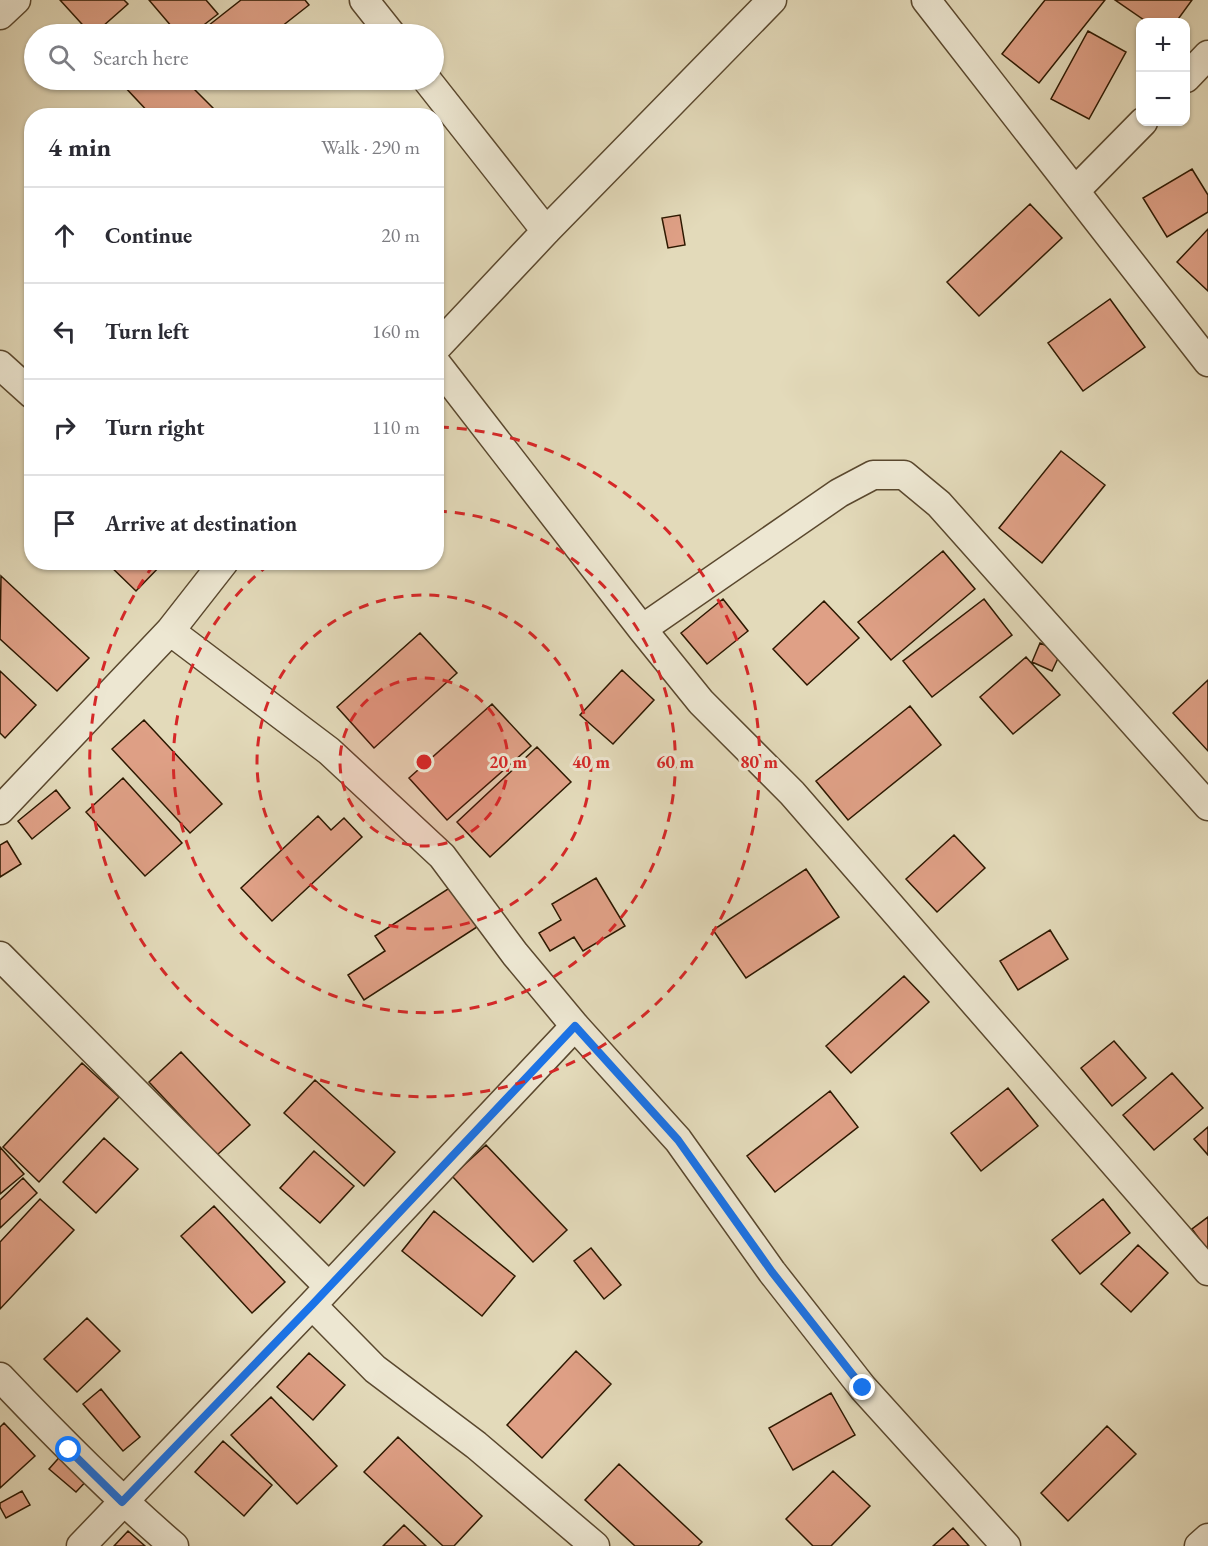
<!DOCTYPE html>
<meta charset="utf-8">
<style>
:root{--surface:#fff;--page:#f7f7f7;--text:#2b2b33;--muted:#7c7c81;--line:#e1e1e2}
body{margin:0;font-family:"EB Garamond",serif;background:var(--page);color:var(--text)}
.controls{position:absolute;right:18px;top:18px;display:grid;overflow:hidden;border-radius:12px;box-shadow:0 2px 4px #0004}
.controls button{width:54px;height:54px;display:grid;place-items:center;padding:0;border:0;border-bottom:2px solid var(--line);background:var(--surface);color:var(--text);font:30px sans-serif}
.stop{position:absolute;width:18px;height:18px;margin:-14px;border:4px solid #1a73e8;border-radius:50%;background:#fff}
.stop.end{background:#1a73e8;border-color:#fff;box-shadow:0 2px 6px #0008}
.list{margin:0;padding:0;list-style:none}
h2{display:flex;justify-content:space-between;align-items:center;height:78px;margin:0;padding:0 24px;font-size:26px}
h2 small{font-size:20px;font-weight:400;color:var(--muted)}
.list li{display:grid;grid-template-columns:39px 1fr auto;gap:18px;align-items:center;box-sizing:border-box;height:96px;padding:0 24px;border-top:2px solid var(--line)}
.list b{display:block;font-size:22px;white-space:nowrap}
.list em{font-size:20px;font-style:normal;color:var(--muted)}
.icon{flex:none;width:33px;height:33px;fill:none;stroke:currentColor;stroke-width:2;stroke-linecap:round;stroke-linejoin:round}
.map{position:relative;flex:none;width:1208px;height:1546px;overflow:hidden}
.search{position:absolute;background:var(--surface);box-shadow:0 2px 4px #0004;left:24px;top:24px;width:420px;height:66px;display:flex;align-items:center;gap:15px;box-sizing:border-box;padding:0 21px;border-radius:33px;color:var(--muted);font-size:22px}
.panel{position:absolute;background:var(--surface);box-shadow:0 2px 4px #0004;left:24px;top:108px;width:420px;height:462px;border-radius:24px}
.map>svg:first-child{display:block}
</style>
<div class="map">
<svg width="1208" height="1546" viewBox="0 0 1208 1546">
<rect width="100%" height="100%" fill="#e3daba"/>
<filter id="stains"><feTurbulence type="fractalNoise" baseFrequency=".00333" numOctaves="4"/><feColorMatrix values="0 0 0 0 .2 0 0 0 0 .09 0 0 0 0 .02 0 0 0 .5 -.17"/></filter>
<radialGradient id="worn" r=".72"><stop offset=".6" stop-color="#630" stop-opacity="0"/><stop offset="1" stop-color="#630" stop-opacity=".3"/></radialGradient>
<path fill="#dfa086" stroke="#2d1800" stroke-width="1.5" d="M60,0H124L128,4L94,34H91Z
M149,0H206L218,14L192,34H178Z
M241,0H305L309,5L272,34H208L204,29Z
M1045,0H1105L1039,83L1002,54Z
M1115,0H1192L1176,22H1147Z
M1088,31L1126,52L1089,119L1051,99Z
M129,80H185L216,111L211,116H152L123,85Z
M1192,169L1208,195V212L1167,237L1143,198Z
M1030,204L1062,238L979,316L947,282Z
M680,215L685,245L668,248L662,218Z
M1208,229V291L1177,262Z
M1110,299L1145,347L1083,391L1048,343Z
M1061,451L1105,485L1042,563L999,528Z
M943,551L975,589L891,660L858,622Z
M106,562H164L136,591Z
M1,576L89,658L57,691L0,639Z
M723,599L748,631L707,664L681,633Z
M984,599L1012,635L932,697L903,661Z
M824,601L859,638L807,685L773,649Z
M420,633L457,673L374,748L337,707Z
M1040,643L1061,652L1052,671L1032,662Z
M1026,657L1060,695L1013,734L980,697Z
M622,670L654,700L613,744L580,715Z
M0,671L36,705L5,738L0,733Z
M1208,680V751L1173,713Z
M492,704L531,746L447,820L409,778Z
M910,706L941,745L848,820L816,781Z
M144,720L222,804L190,833L112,749Z
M537,747L571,782L490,857L457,822Z
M123,778L182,843L145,876L86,812Z
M56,790L70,808L32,839L18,821Z
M318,816L331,830L344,818L362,837L272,921L241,888Z
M954,835L985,868L937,912L906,879Z
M7,841L21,864L0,877V845Z
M806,869L839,917L746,978L713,930Z
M596,878L625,926L583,951L574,937L550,951L539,933L561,920L552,904Z
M451,887L477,927L364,1000L348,975L385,951L375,936Z
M1050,930L1068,959L1018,990L1000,961Z
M904,976L929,1002L851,1073L826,1046Z
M1114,1041L1146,1078L1112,1106L1081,1068Z
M181,1052L250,1125L217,1155L149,1082Z
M82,1063L119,1097L39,1182L3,1147Z
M1172,1073L1203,1108L1154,1150L1123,1115Z
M315,1080L395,1152L364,1186L284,1113Z
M1008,1088L1038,1126L981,1171L951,1133Z
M830,1091L858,1127L775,1192L747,1156Z
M1208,1127V1155L1194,1139Z
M104,1138L138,1169L96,1213L63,1182Z
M486,1145L567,1230L533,1262L452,1176Z
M0,1147L24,1174L0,1194Z
M314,1151L354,1186L320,1223L280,1188Z
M23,1178L37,1193L0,1228V1200Z
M40,1199L74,1230L0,1309V1242Z
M1103,1199L1130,1233L1080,1274L1052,1240Z
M214,1206L285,1282L252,1313L181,1236Z
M434,1211L515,1276L482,1316L402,1251Z
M1208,1217V1251L1192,1229Z
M1138,1245L1168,1273L1131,1312L1101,1284Z
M591,1248L621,1285L604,1299L574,1261Z
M87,1318L120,1351L77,1392L44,1359Z
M576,1351L611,1384L542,1458L507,1425Z
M309,1353L345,1385L313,1420L277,1387Z
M101,1389L140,1437L123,1451L83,1404Z
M831,1393L855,1435L793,1470L769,1428Z
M271,1397L337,1466L297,1504L231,1435Z
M4,1423L35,1456L0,1488V1427Z
M1107,1426L1136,1454L1068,1521L1041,1493Z
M398,1437L482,1516L454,1546H443L364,1472Z
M223,1441L272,1485L244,1516L195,1472Z
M64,1452L91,1476L76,1492L49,1469Z
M619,1464L702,1542L698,1546H635L585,1500Z
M833,1471L870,1506L831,1546H813L786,1519Z
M22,1491L30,1505L6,1518L0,1507V1503Z
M404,1525L426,1546H383Z
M953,1528L969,1546H933Z
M128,1531L145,1546H114Z"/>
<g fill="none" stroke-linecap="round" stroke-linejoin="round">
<defs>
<path id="street" d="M364,0L391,34
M926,0L1208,362
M0,15L16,0
M1186,78L1208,55
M427,80L546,231
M1075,191L1143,122
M436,348L546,231L772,0
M436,363L642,629L701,702L792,793L1208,1271
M0,365L32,394
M642,629L839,493L873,475H904L939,504L1208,806
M170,631L329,751L442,856L515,954L575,1026L678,1140L772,1272L863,1388L1006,1546
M0,810L170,631L224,562
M0,956L329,1287
M312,1305L375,1369L476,1445L595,1546
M0,1377C56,1436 112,1493 174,1546
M81,1546L312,1305L575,1026
M1199,1546L1208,1538"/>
</defs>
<use href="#street" stroke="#5a482e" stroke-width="31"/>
<use href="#street" stroke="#ede7d2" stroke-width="28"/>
</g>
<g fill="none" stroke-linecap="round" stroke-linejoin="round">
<path stroke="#1a73e8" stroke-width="8" d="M69,1450L122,1502L312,1305L575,1026L678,1140L772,1272L863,1388"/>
</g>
<circle cx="424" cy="762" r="84" fill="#d62828" fill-opacity=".12"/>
<g fill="none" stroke="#d62828" stroke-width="3" stroke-dasharray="10 8">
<circle cx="424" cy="762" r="84"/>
<circle cx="424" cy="762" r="167"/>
<path d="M437 511A251 251 0 1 1 271 563"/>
<path d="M439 427A335 335 0 1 1 155 563"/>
</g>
<circle cx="424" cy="762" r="9" fill="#d62828" stroke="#ede7d2" stroke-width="3"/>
<g font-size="18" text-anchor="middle" font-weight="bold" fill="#d62828" stroke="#ede7d2" stroke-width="6" stroke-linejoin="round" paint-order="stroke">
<text x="508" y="768">20 m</text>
<text x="591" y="768">40 m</text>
<text x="675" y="768">60 m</text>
<text x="759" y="768">80 m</text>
</g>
<rect width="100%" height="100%" filter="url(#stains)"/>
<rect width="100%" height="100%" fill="url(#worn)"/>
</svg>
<div class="controls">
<button>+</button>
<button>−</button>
</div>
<div class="stop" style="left:69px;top:1450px"></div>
<div class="stop end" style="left:863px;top:1388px"></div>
<div class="search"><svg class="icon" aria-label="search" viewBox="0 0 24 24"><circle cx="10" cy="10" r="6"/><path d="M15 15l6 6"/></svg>Search here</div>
<section class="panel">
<h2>4 min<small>Walk · 290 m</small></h2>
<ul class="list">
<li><svg class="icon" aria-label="ahead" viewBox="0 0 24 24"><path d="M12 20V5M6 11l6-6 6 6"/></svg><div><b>Continue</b></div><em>20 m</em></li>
<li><svg class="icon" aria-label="left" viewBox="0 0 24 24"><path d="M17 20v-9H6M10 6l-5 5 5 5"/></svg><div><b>Turn left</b></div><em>160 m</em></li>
<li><svg class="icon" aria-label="right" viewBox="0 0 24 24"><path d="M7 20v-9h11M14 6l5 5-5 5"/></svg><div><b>Turn right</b></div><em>110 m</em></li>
<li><svg class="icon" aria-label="arrive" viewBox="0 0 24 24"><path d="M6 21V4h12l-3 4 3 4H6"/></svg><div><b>Arrive at destination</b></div></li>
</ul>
</section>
</div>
